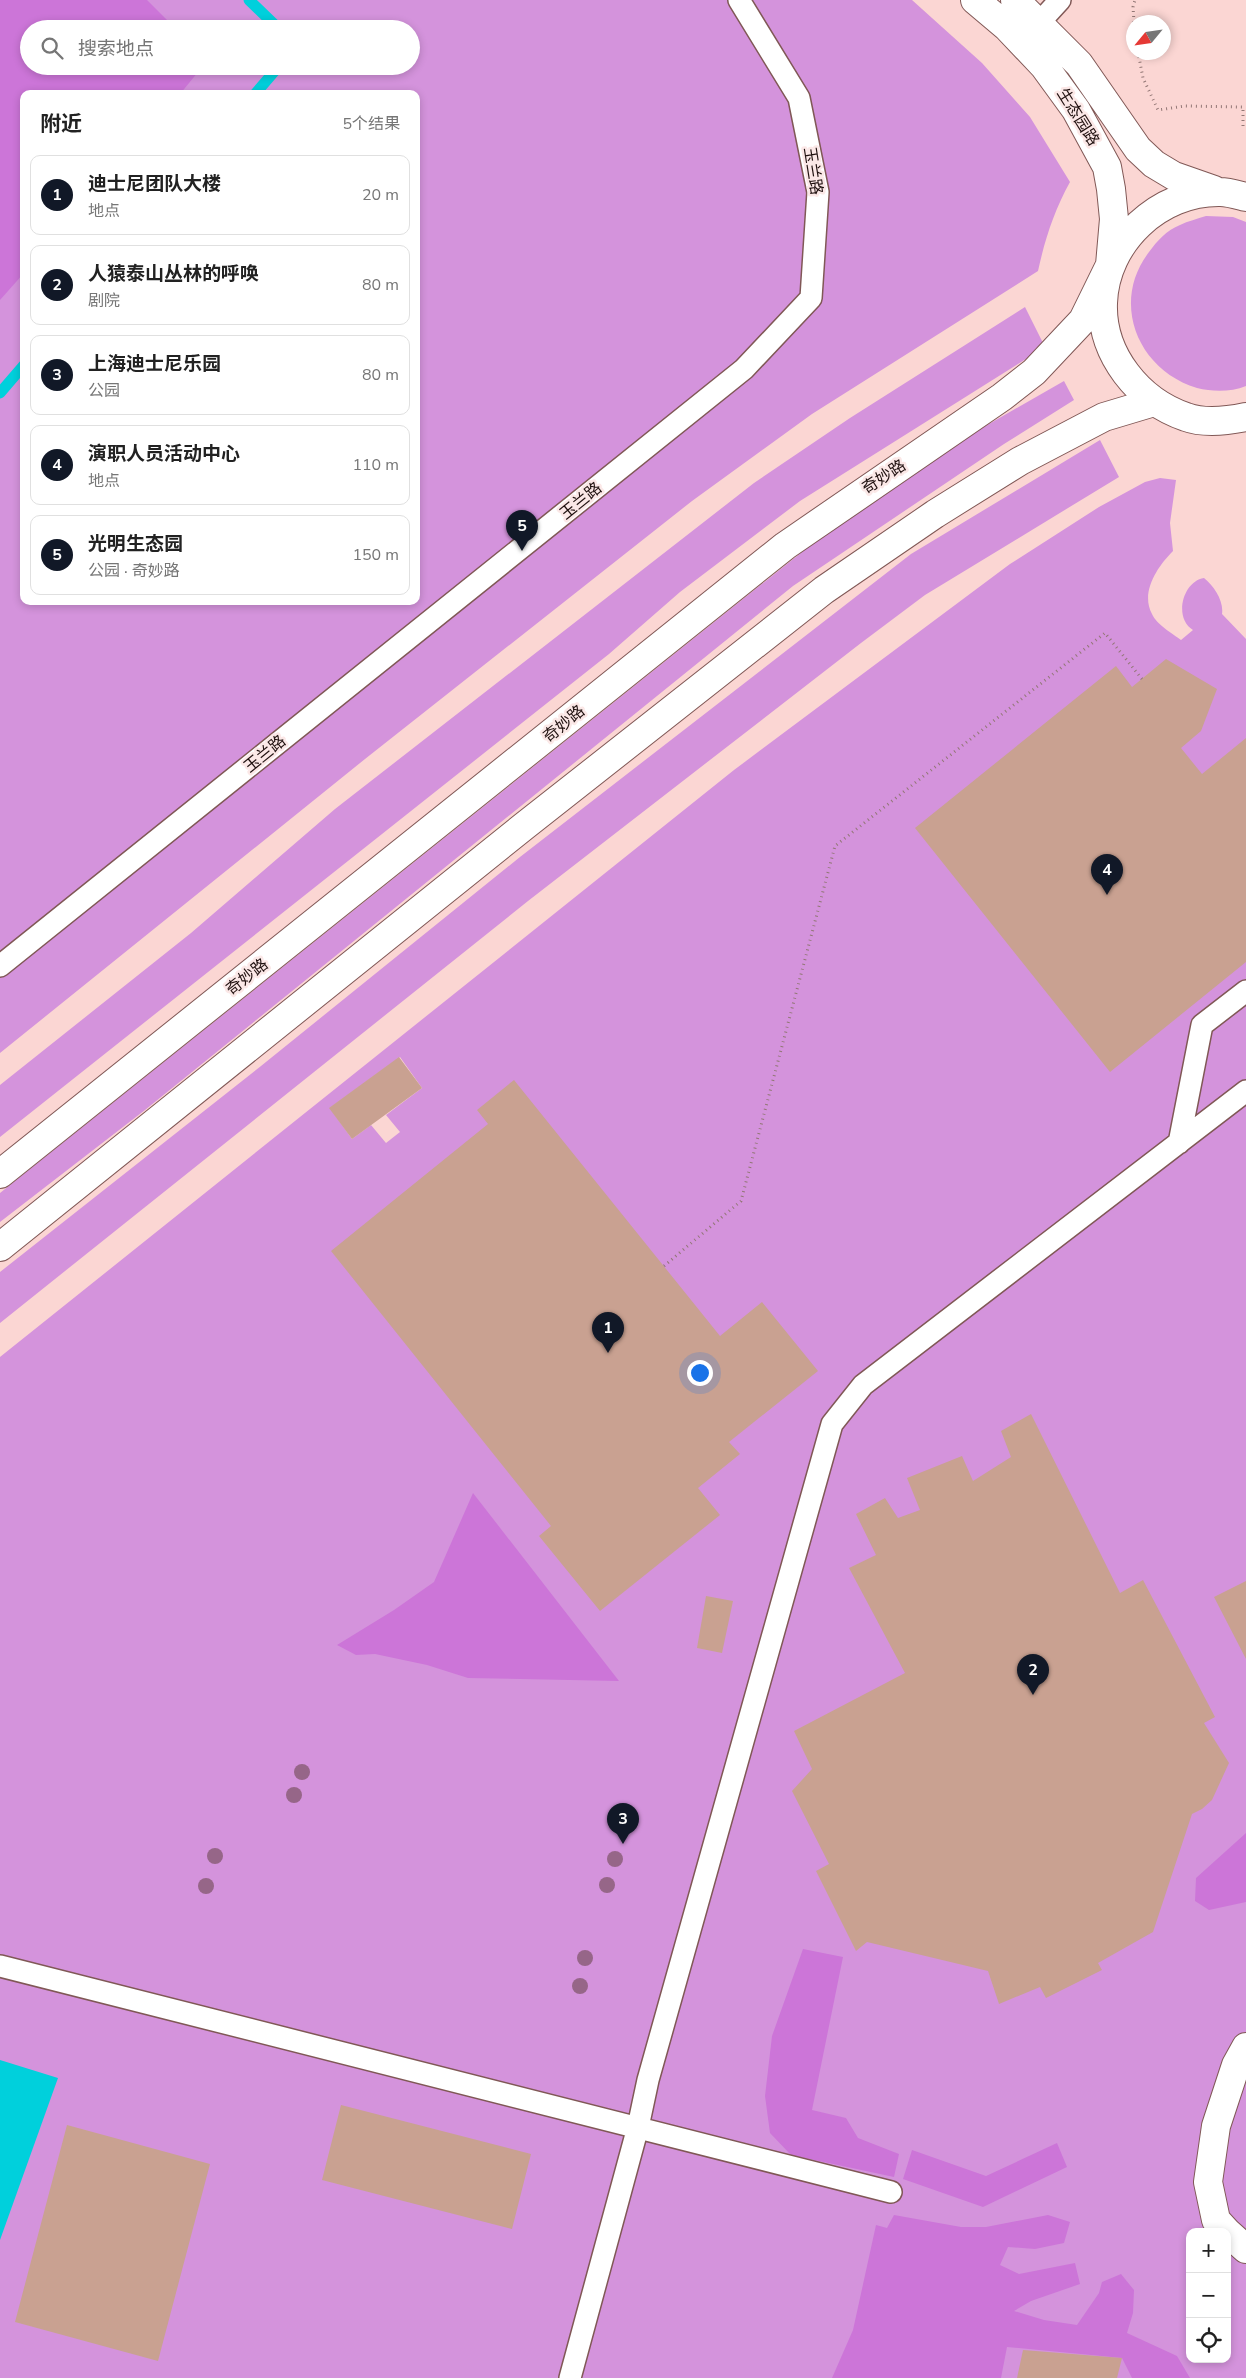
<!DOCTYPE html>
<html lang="zh">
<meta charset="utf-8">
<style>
:root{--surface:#fff;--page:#f2f2f2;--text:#222;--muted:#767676;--line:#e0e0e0;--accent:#111827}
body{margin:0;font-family:"Nunito Sans","Noto Sans SC",sans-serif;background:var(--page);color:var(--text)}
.controls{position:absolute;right:15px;bottom:15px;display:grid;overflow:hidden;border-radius:10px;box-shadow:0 2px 8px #0003}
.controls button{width:45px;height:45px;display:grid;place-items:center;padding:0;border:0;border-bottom:1px solid var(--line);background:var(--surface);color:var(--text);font:25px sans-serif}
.compass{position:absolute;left:1126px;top:15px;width:45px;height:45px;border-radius:50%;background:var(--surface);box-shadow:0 2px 8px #0003;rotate:241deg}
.you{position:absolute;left:699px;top:1372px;width:18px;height:18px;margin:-12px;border:4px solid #fff;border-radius:50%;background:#1a73e8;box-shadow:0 0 0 8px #1a73e833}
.badge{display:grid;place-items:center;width:32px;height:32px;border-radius:50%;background:var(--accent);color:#fff;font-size:16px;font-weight:700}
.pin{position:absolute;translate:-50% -41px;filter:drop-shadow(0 1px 2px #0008)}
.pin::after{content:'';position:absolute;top:26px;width:18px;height:15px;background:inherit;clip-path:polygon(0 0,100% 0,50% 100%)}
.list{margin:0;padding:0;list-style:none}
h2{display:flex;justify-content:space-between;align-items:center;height:65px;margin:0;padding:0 20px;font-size:21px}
h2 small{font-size:16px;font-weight:400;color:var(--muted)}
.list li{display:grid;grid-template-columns:32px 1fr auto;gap:15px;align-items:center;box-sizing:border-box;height:80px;margin:0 10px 10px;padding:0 10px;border:1px solid var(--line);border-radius:10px}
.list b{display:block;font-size:19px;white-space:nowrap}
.list p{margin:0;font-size:16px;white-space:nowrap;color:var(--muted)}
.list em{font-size:16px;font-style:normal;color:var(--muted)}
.icon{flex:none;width:28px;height:28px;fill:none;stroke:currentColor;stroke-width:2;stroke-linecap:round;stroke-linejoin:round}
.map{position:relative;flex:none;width:1246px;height:2378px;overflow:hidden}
.search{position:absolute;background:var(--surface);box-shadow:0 2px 8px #0003;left:20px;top:20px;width:400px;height:55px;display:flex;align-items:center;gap:12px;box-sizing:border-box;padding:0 18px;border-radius:28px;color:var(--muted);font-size:19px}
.panel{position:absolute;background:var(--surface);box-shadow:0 2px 8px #0003;left:20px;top:90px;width:400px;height:515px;border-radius:10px}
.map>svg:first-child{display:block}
</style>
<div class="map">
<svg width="1246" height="2378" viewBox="0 0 1246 2378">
<rect width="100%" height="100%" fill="#fbd6d3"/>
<path fill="#d493dc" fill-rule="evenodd" d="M0,0H912L982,63L1030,117L1070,182C1054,211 1045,239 1038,271L812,414L692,501L365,759L0,1053ZM29,29H411V66H29ZM24,94H416V601H24Z
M1206,216L1233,217L1246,222V386C1231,392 1213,392 1197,388C1138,370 1110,303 1149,252C1157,241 1167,230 1180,225C1188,221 1197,219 1206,216Z
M1025,307L1045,347L800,501L680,592L609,654L0,1137V1085L191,933L335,809L754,483L850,418Z
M1064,381L1074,400L1004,444L793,586L145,1110L0,1222V1193L812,544L982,428Z
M1100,440L1119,477L925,595L861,643L528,901L0,1323V1272L261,1066L520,857L911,554Z
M1160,478L1176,480L1170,523L1173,551C1158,566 1140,592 1152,614C1156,624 1173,634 1181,640L1193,630C1173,618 1183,581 1204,578C1214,586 1224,601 1222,614L1246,639V2378H0V1357L734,770L1010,564L1099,507L1145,482ZM400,1057L422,1088L386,1115L400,1132L386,1143L371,1125L352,1139L330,1108ZM1190,2232H1227V2359H1190Z"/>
<path fill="#cc75d8" d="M0,0H147L176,29H29V66H203L180,94H24V273L0,300Z
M473,1493L619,1681L468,1678L427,1665L375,1654L356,1655L337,1645L394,1610L434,1582Z
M1246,1833V1902L1209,1910L1195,1901L1196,1878Z
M803,1949L843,1957L812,2110L846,2118L858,2138L899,2154L894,2177L791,2155L770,2133L765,2096L772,2036Z
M1057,2143L1067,2167L983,2207L903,2179L912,2150L986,2176Z
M894,2215L961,2227H986L1048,2215L1070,2222L1064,2243L1035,2249L1008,2247L1000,2265L1019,2274L1075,2263L1080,2284L1031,2301L1014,2311L1044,2320L1077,2325L1099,2293L1102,2282L1121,2274L1134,2290L1133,2313L1127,2333L1177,2356L1190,2378H1132L1122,2358L1007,2347L1001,2378H832L853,2330L876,2225L887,2228Z"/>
<path fill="#00d0dc" d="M0,2060L58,2078L0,2240Z"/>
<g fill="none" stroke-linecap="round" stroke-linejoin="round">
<path stroke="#00d0dc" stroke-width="11" d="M249,0L279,29
M255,94L279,66
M0,393L24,365"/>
</g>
<path fill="#c9a191" d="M1166,659L1217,689L1201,731L1181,748L1202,774L1246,738V962L1110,1072L915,828L1116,666L1132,687Z
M399,1057L422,1088L352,1139L329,1108Z
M514,1080L720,1336L762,1302L818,1371L729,1442L740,1454L698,1488L720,1515L600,1611L539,1536L551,1526L331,1251L488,1124L477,1110Z
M1031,1414L1120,1593L1143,1580L1215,1717L1204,1723L1229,1763L1212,1800L1202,1809L1192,1814L1153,1932L1098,1963L1102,1970L1046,1998L1040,1987L999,2004L988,1971L867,1942L856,1951L816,1871L829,1864L792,1791L812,1769L794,1731L905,1673L849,1568L876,1555L856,1514L885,1498L898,1518L920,1510L907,1478L962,1456L973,1481L1011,1457L1001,1431Z
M1246,1581V1659L1214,1597Z
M706,1596L733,1601L722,1653L697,1648Z
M341,2105L531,2154L512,2229L322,2180Z
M67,2125L210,2164L158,2361L15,2322Z
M1023,2350L1122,2358L1117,2378H1017Z"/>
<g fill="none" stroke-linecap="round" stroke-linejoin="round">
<defs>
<path id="service" d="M1028,35L1060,0
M0,966L744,369L811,298L818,192L799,98L739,0
M1179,1143L1202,1025L1246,991
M0,1966L891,2192
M570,2378L638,2127L648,2080L832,1424L863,1385L1246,1091"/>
<path id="pedestrian" d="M1227,2232L1216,2220L1208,2182L1216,2126L1236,2065L1246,2047
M1227,2232L1246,2249"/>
<path id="tertiary" d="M1015,0L1079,64L1138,149L1154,164L1174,176L1214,190
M1246,197C1238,195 1228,192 1220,192C1159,191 1105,242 1103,303C1101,355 1139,401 1186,417C1205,424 1227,421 1246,417
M0,1174L785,546L1002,397L1034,372L1083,320L1110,265L1114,219L1111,189L1107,167L1076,110L1044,66L1007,27L975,0
M0,1247L523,827L824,590L935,514L1020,461L1104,417L1154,402"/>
</defs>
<use href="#service" stroke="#805856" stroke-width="24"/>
<use href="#pedestrian" stroke="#805856" stroke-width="30"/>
<use href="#tertiary" stroke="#805856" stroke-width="30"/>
<path stroke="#927775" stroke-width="3" stroke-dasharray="1 4" stroke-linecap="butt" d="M1134,22L1133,7L1135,0
M1138,52L1143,78L1158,110L1185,106L1243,107V130
M664,1266L741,1201L835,846L1105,633L1142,679"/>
<use href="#service" stroke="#fff" stroke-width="21"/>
<use href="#pedestrian" stroke="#fff" stroke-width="28"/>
<use href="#tertiary" stroke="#fff" stroke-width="28"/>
</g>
<g fill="#966688">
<circle cx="302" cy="1772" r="8"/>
<circle cx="294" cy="1795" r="8"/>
<circle cx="215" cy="1856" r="8"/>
<circle cx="615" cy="1859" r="8"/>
<circle cx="607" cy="1885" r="8"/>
<circle cx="206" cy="1886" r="8"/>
<circle cx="585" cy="1958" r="8"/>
<circle cx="580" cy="1986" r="8"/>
</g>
<g text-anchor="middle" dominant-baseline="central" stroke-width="5" stroke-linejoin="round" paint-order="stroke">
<g font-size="16" fill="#1f100f" stroke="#fbe8e7">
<text transform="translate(1078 117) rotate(58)">生态园路</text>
<text transform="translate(813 171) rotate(81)">玉兰路</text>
<text transform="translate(884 477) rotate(-33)">奇妙路</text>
<text transform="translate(581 501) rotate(-39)">玉兰路</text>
<text transform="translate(564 724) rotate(-39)">奇妙路</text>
<text transform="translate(265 754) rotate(-39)">玉兰路</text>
<text transform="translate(247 977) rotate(-38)">奇妙路</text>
</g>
</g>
</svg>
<div class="controls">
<button>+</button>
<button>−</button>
<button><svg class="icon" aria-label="locate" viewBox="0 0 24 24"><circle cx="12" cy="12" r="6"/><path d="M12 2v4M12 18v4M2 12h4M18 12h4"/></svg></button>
</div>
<svg class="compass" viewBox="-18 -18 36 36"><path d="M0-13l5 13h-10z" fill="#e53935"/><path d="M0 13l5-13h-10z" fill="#767676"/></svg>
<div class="you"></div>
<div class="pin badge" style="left:608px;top:1353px">1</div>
<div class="pin badge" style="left:1033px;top:1695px">2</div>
<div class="pin badge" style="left:623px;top:1844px">3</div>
<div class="pin badge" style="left:1107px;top:895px">4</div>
<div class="pin badge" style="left:522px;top:551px">5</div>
<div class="search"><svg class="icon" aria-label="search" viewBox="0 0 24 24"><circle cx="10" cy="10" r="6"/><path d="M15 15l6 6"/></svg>搜索地点</div>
<section class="panel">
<h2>附近<small>5个结果</small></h2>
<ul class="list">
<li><span class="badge">1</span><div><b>迪士尼团队大楼</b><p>地点</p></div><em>20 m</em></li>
<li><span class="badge">2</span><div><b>人猿泰山丛林的呼唤</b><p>剧院</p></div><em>80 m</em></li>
<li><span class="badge">3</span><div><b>上海迪士尼乐园</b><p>公园</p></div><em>80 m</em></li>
<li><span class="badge">4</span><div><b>演职人员活动中心</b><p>地点</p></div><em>110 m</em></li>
<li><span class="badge">5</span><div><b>光明生态园</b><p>公园 · 奇妙路</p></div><em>150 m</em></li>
</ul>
</section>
</div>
